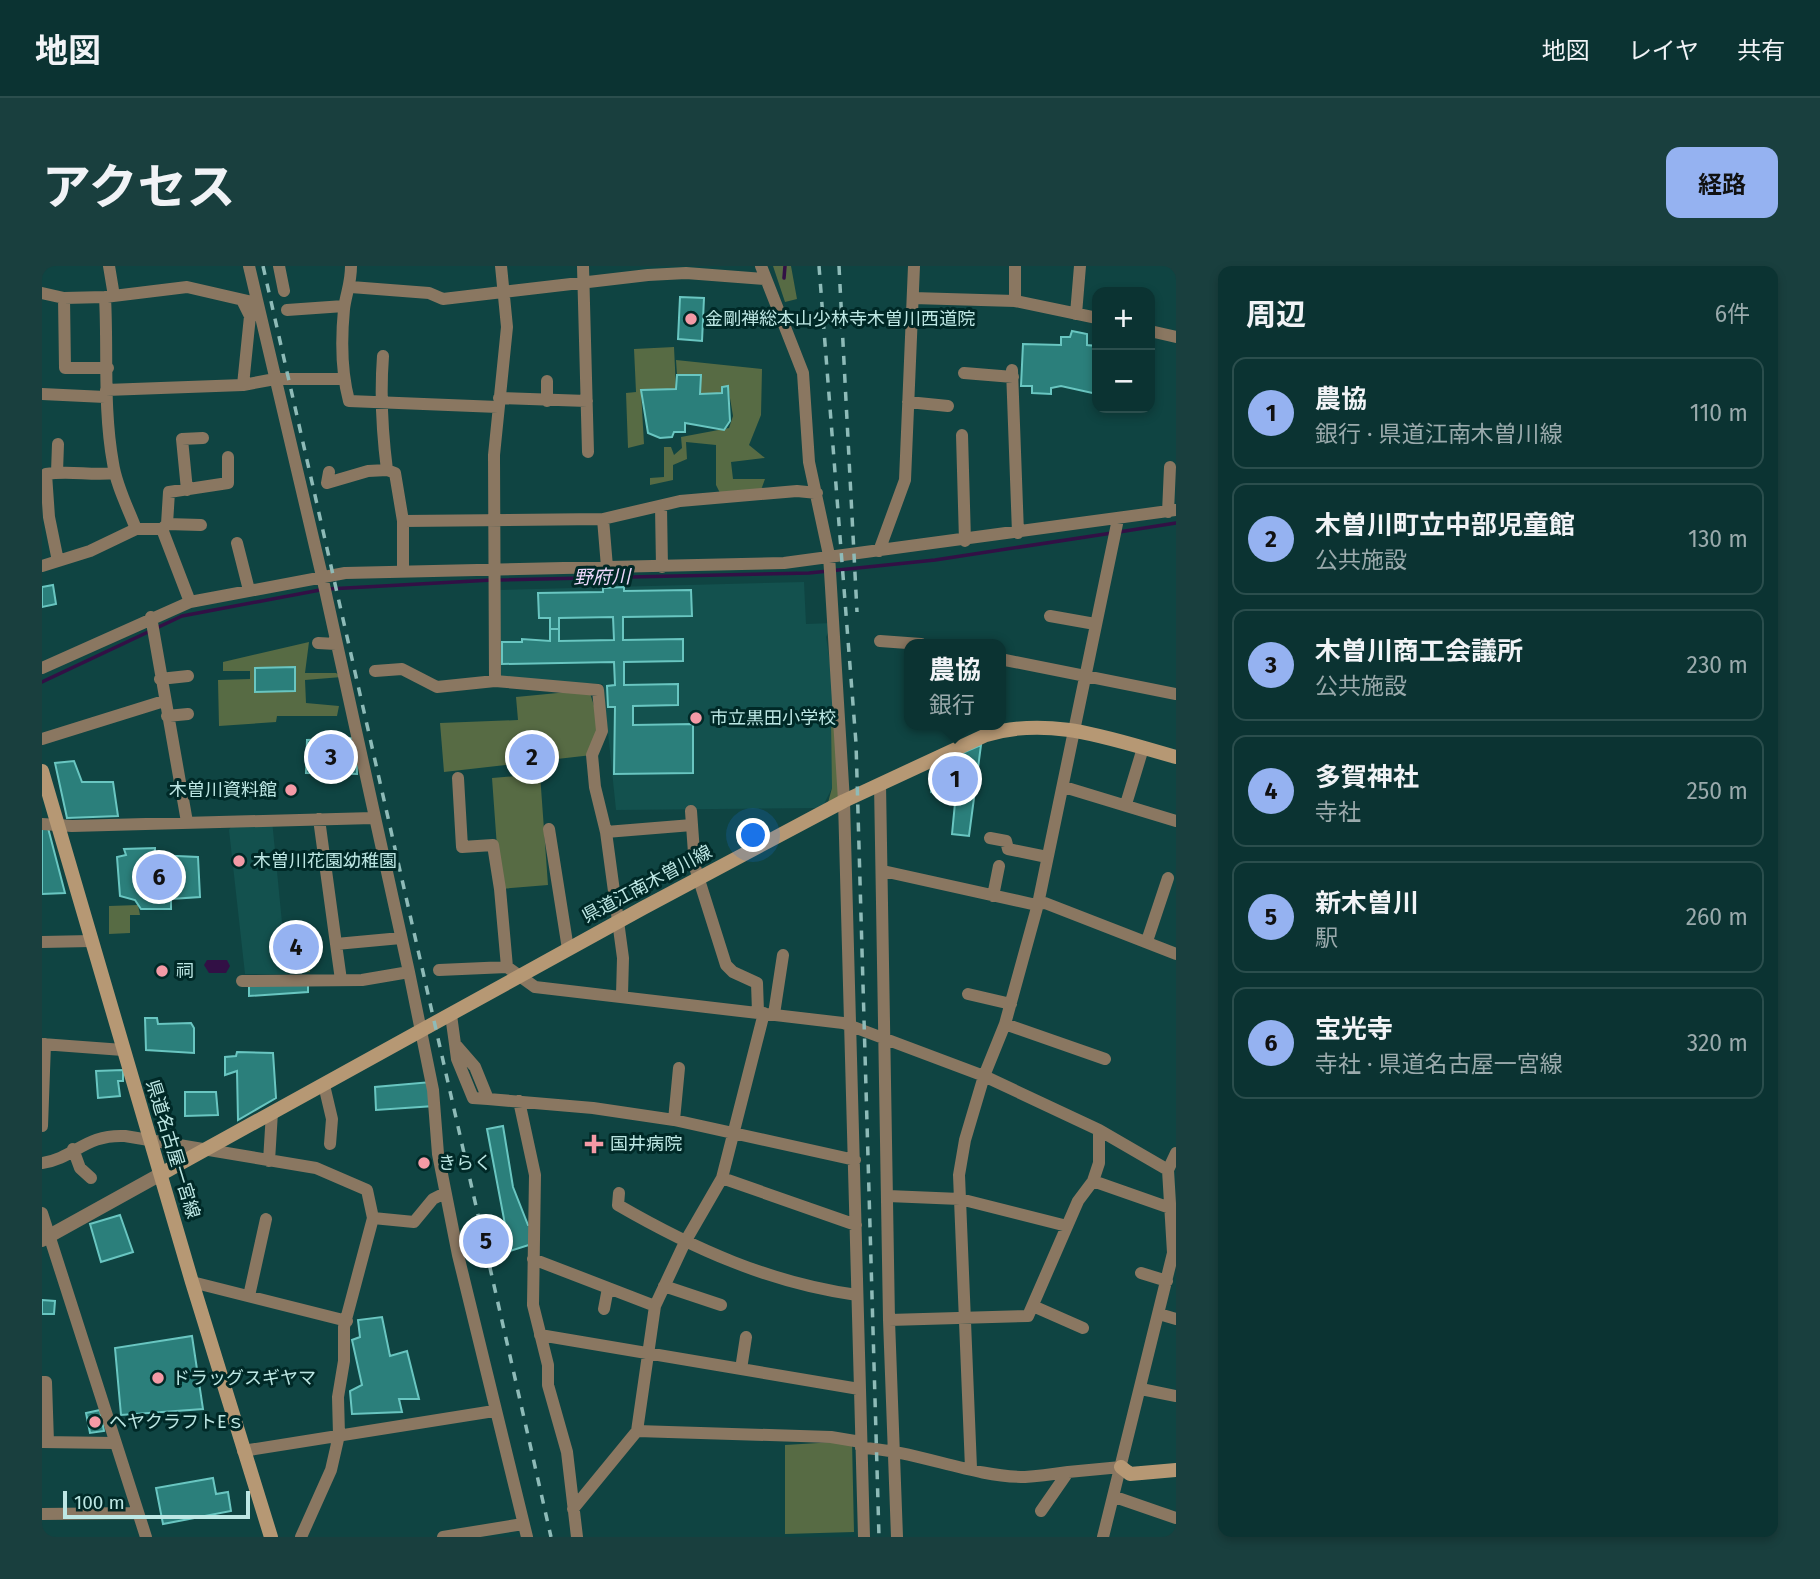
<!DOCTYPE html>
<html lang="ja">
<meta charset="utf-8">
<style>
:root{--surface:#0b3332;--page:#193f3e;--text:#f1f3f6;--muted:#9aaaac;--line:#2b4e4d;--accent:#95b2f1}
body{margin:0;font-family:"Fira Sans","Noto Sans JP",sans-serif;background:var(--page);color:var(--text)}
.controls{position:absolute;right:21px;top:21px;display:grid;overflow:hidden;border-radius:14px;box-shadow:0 4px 10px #0003}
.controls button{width:63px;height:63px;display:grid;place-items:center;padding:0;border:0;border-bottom:2px solid var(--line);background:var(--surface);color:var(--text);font:35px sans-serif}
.scale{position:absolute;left:21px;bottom:18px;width:187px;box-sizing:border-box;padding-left:7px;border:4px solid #bde7e4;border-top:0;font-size:19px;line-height:24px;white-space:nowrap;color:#bde7e4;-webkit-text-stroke:5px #002927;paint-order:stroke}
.you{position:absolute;left:712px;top:570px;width:24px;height:24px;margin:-18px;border:5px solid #fff;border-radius:50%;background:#1a73e8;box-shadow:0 0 0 10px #1a73e833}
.badge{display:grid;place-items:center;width:46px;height:46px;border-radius:50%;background:var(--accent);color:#111;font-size:23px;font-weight:700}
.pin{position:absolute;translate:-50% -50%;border:4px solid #fff;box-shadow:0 2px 7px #0006}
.popup{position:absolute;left:862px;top:373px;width:102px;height:91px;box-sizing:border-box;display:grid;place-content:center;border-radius:14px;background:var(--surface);filter:drop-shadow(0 2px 5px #0005);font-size:23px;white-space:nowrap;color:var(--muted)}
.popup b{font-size:26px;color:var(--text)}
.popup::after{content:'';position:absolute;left:50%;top:100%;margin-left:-14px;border:14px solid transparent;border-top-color:var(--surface)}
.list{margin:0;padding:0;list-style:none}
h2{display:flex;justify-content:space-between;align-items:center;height:91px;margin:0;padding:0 28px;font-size:30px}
h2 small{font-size:23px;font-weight:400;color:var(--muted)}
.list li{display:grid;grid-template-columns:46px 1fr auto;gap:21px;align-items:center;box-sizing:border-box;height:112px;margin:0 14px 14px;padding:0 14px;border:2px solid var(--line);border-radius:14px}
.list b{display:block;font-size:26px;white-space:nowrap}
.list p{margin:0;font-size:23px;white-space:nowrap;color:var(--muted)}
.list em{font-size:23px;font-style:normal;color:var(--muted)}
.map{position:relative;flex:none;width:1134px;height:1271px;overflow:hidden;border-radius:14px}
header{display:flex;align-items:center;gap:42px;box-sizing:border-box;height:98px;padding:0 35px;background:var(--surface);border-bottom:2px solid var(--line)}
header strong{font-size:33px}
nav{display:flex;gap:38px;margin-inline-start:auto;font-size:24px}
.intro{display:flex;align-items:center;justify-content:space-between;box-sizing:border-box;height:168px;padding:0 42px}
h1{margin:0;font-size:49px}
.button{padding:18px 32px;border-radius:14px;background:var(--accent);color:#111;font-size:24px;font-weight:700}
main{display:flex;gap:42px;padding:0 42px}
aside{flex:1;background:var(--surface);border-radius:14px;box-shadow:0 4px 10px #0003}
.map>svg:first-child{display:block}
</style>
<header>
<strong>地図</strong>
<nav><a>地図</a><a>レイヤ</a><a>共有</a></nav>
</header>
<div class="intro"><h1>アクセス</h1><a class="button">経路</a></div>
<main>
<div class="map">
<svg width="1134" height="1271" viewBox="0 0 1134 1271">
<rect width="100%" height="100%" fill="#0f4442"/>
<path fill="#13514e" d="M762,316L764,358L791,357L784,371L797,454L790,453V522L780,542L574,544L561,418L453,413L454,324Z
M230,554L245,708H203L187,564L193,555Z"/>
<path fill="#576b44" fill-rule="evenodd" d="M731,0H749L755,33L743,36Z
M632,81L634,123L599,125L602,178L586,182L584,127L594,126L592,83Z
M634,94L720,103L719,149L707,179L723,192L689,196L691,213H723L719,224L678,227L674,219V179L644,176L645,193L631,199V214L608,219V212L622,211V181H629L632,189L640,182L639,171L687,162L691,150L686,120L680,121V127L658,128L659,109H635Z
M267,376L263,407H294L300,411L263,414L264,437L297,440L295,450H235L234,456L177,460L176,414L208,413V405H181V396ZM253,401V425L214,426Z
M547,424L560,465L550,489L402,506L398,457L476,454L474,431Z
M789,453L797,454L802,535L784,544L790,522Z
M498,508L506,619L458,623L450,512Z
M96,639L98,649H88V667L67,668V640Z
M265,693L268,706L249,707L248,695Z
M810,1175L812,1266L743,1268V1179Z"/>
<path fill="#321045" d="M165,694H185L188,700L184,707H167L162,699Z"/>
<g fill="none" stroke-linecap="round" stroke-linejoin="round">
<path stroke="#321045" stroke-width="3.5" d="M742,12L743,0
M1077,266L1134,257
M457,314L767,307L893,294L1070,267
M286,323L450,314
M0,416L140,350L278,324"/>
</g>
<path fill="#2b7f7b" stroke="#69c6c1" stroke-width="2" d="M638,31L662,32L660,75L636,73Z
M1030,65L1045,68V79L1055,80V128L1019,120L1009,122V128L990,127V120H979L981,78L1019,79V71H1028Z
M635,109H659L658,128L680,127V121L686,120L688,155L682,164L643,157V166H632L630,171L618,172L606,167L599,124L634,123Z
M11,319L14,338L0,341V321Z
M582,321V325L649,324L650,350L581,351V374L641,373V395L582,396V419L636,418V439L591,440V459L651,458V507L572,508L573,441H566L565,420L573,419L572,396L460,398V376H480V373L508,375V363H517V375L572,374L571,351L517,352V363H508V352H497L496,327L561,326V322Z
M253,401V425L213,426V402Z
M314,472L315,508L264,507L265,474Z
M939,479L927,570L910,568L913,537L889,526L892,499Z
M32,495L40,516H71L76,550L25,552L13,497Z
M0,558H5L23,627L0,628Z
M113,582V589L156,591L158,631L129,633V643H99L93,634L78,630L75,591L84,589L82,583Z
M261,671L263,690L247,692L245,672Z
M266,714V726L207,730V720Z
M103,752H115L116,758L149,757L152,762V787L104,784Z
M195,786L231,787L234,832L196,854L195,805L183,809V791L194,790Z
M81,804V815H76L78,830L56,832L54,805Z
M389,816L392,840L334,844L333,821Z
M143,826H174L176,849L143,850Z
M461,860L471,921L486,959H490V978L468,985L445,863Z
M78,949L91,986L59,996L48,958Z
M0,1034L13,1035L12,1048H0Z
M340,1051L348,1090L365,1085L377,1133H357L360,1146L310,1148L308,1125L320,1119L310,1074L318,1071L316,1054Z
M150,1070L161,1143L79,1149L73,1082Z
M58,1144L62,1165L48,1167L44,1147Z
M171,1212L174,1228L186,1226L189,1245L121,1258L114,1222Z"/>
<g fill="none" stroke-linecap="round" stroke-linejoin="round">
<path stroke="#8a7761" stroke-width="12" d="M67,0L72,30
M207,0L280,310L367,706L391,824L396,888L416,989L485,1271
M237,0L242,25
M309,0C309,18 304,27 302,43C299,74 299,105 307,135L456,141
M541,0L546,186
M719,0L761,107L767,196L787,289L802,535L822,1271
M309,21L387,27L401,33L606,9L644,7L723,13
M0,27L22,32L63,31L145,21L214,37
M63,31C66,87 61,142 71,197C74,219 86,242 94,263
M22,32L23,102H66
M871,32L973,35L1055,52
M200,34L208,50L201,119
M973,35V0
M245,44L302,40
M1034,48L1038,0
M1108,65L1134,71
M341,90C338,129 340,165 345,204L353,207L361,255V305
M970,104L976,267
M922,107L971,111
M505,115V135
M64,124L201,119L233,113H301
M0,128L63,131
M457,132L545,135
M866,136L906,140
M920,169L923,275
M15,206L16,178
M287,206L285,217L326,205L345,204
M145,224L140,173L161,172
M619,241L620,301
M1126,246L1128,201
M561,253L565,301
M361,255L561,253L638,235L755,225L775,227
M125,258L159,259
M120,263L125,258L127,226L186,217V191
M195,277L207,324
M837,285L863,214L872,0
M16,295L7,251L4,208C28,204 49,210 73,207
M0,300L48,285L94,263H120L148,336
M1008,350L1053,358
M109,351L145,556
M838,375L879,378
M276,377L294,378
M958,393L1134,428
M0,402L148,336L303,307L742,297L1134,244
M333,405L360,403L395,421L453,415L556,424L560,465L550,489L553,521L564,566L581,692L580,729
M118,413L146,410
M453,415L452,189L465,61L459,0
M125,450L146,448
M0,473L122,435
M416,512L420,581L451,579L458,623L465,701
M838,518L847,1054L855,1271
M1022,521L1134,555
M1084,538L1101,482
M649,545L653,601L684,699L691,706L715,717L716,746
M277,553L294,678L359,672
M0,558L30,560L331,552
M507,563L526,683
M564,566L650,559
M948,572L964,575L966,583L1005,591
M841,605L990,638L1003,637L1134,688
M951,630L957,600
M1105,675L1126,612
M0,676L49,675
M294,678L299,714
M397,704L465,701L493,721L801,757L942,810L1057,864L1126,904
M200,715L320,714L367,706
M926,728L969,738
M732,748L741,689
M409,749L413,778L433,801L446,833L551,842L632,854L813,894
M963,758L1063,793
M0,778L81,784
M413,778L415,793L431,832L446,833
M282,819L290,853L288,878
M477,835L493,909L491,1039L506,1099V1119L525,1186L535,1271
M632,854L637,802
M0,860L3,778
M31,883L38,902L49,912
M227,895L230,846
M0,897C33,892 43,868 83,870L274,902L325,924L331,952L302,1061V1095L296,1131L297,1169L289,1204L259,1271
M680,912L814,959
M1051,915L1134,944
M577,927L576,939C652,983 728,1017 815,1029
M846,930L918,933L1025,960
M0,947L104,1271
M331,952L372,956L391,933L403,927
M491,993L613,1040
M1099,1007L1125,1015
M150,1016L305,1055
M622,1020L679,1039
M207,1030L224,953
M991,1040L1041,1062
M562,1043L566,1022
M1117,1048L1134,1053
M847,1054L986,1050L1036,935L1051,915L1057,897V864
M498,1069L817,1123
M699,1103L704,1071
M0,1116H4L6,1176
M1099,1123L1134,1130
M595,1165L613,1040L643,976L680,912L722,747
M0,1176L72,1177
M819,1182C874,1184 929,1211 983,1211C997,1210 1012,1208 1026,1206
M201,1185L452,1145
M929,1202L917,909L923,874L942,810L963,758L996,638L1076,253
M1073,1231L1134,1252
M531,1243L595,1165L789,1171L819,1176
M999,1245L1026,1206L1079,1201
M0,1248L96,1247
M401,1271L481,1258
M1061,1271L1131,987L1126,904L1134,887"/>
<path stroke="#8a7761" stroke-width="14" d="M0,974L119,908"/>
<path stroke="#b69874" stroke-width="14" d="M0,505L150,1016L229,1271
M119,908L601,642L802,535L944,469C1009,449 1071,474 1134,491
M1079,1201L1088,1208L1134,1204"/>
<path stroke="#8ebbb8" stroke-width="3.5" stroke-dasharray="9 9" stroke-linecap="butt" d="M221,0L509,1271
M777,0L814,477L837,1271
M797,0L815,346"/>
</g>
<g fill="#f49aa6" stroke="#002927" stroke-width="2.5">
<circle cx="649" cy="53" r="7"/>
<circle cx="654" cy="452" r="7"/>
<circle cx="249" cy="524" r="7"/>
<circle cx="197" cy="595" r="7"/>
<circle cx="120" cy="705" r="7"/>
<path d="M548.5 867.5h7v7h7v7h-7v7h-7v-7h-7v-7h7z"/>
<circle cx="382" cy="897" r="7"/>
<circle cx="116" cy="1112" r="7"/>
<circle cx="53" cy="1156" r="7"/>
</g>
<g text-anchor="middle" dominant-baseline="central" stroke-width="6" stroke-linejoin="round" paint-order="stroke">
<g font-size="18" fill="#bde7e4" stroke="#002927" text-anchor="start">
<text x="663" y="53">金剛禅総本山少林寺木曽川西道院</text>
<text x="668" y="452">市立黒田小学校</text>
<text x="235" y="524" text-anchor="end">木曽川資料館</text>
<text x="211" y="595">木曽川花園幼稚園</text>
<text x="134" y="705">祠</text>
<text x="568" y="878">国井病院</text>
<text x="396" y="897">きらく</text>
<text x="130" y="1112">ドラッグスギヤマ</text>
<text x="67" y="1156">ヘヤクラフトEｓ</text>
</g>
<g font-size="18" fill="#bde7e4" stroke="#002927">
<text transform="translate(605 618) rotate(-28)">県道江南木曽川線</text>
<text transform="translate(131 883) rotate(73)">県道名古屋一宮線</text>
</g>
<g font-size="19" font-style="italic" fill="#edd9fc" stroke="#002927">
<text transform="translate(560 311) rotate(-1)">野府川</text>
</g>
</g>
</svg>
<div class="controls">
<button>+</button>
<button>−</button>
</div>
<div class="scale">100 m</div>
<div class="you"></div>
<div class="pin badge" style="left:913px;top:513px">1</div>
<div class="popup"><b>農協</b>銀行</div>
<div class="pin badge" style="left:490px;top:491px">2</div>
<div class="pin badge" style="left:289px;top:491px">3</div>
<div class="pin badge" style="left:254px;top:681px">4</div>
<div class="pin badge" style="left:444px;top:975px">5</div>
<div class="pin badge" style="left:117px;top:611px">6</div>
</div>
<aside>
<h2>周辺<small>6件</small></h2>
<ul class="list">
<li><span class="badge">1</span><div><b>農協</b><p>銀行 · 県道江南木曽川線</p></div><em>110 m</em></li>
<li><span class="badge">2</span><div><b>木曽川町立中部児童館</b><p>公共施設</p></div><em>130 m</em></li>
<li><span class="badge">3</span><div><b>木曽川商工会議所</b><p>公共施設</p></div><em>230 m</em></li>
<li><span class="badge">4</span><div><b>多賀神社</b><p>寺社</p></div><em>250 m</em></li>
<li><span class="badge">5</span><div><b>新木曽川</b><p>駅</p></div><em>260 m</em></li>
<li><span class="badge">6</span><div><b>宝光寺</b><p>寺社 · 県道名古屋一宮線</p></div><em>320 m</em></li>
</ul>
</aside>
</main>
